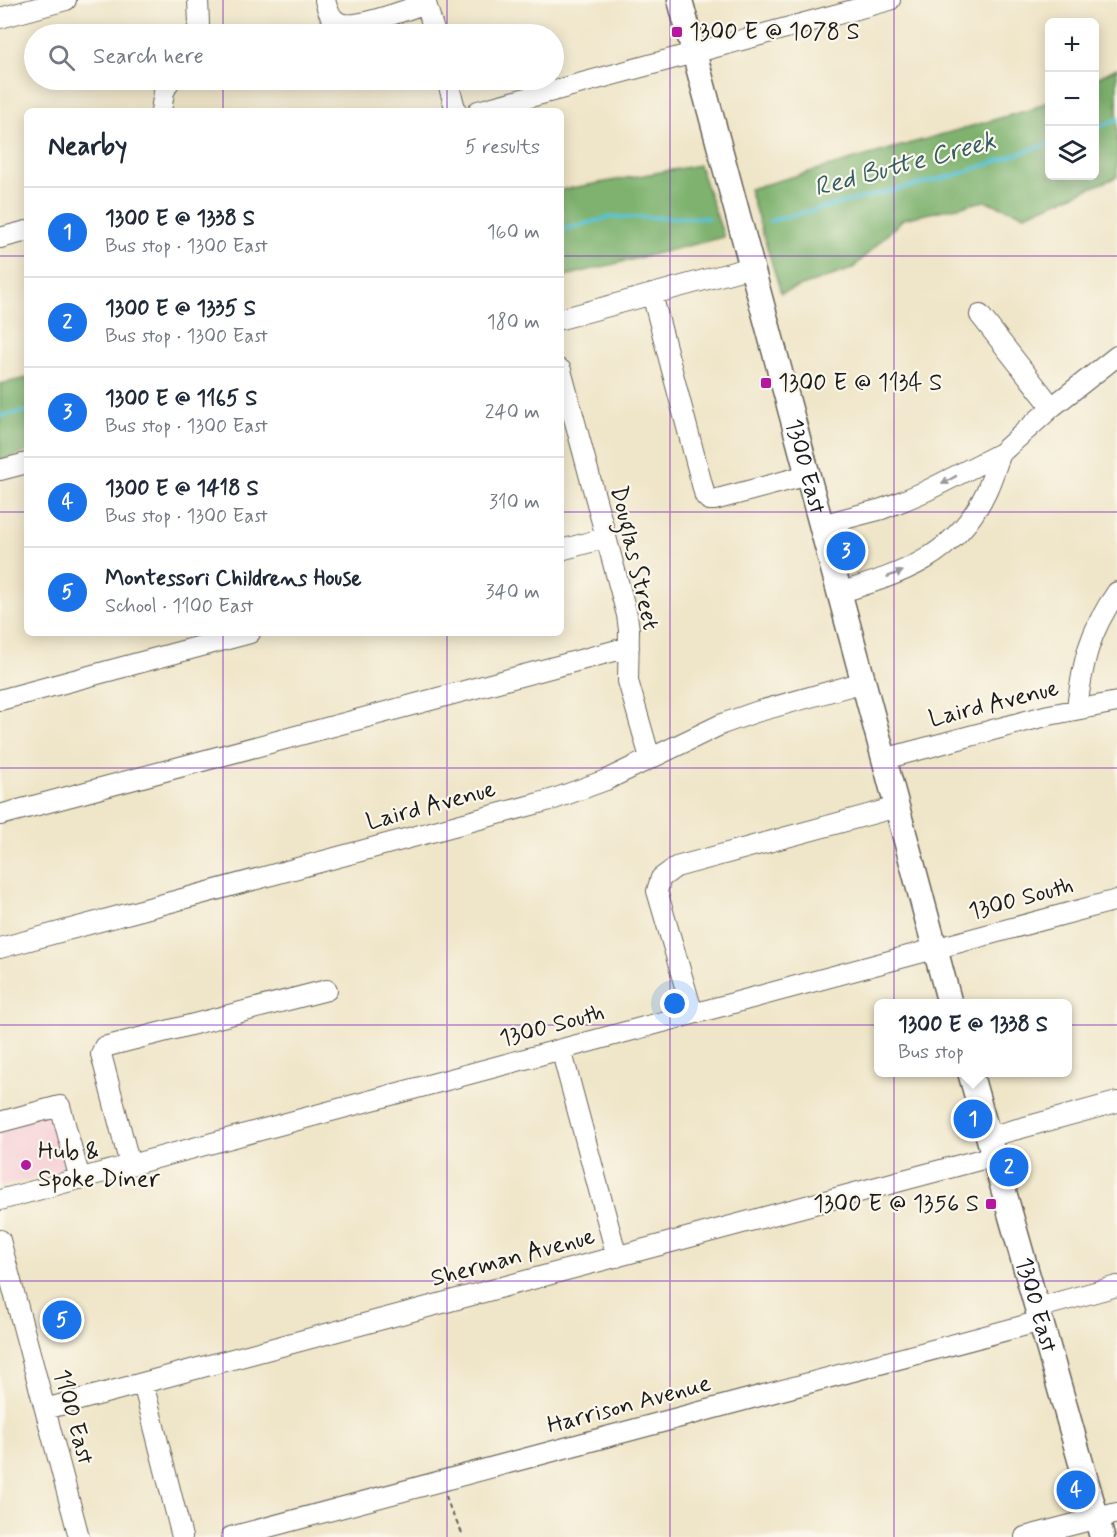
<!DOCTYPE html>
<meta charset="utf-8">
<style>
:root{--surface:#fff;--page:#f2f2f3;--text:#1f2937;--muted:#747a83;--line:#e0e1e3;--accent:#1a73e8}
body{margin:0;font-family:Mynerve,sans-serif;background:var(--page);color:var(--text)}
.controls{position:absolute;right:18px;top:18px;display:grid;overflow:hidden;border-radius:9px;box-shadow:0 3px 15px #0003}
.controls button{width:54px;height:54px;display:grid;place-items:center;padding:0;border:0;border-bottom:2px solid var(--line);background:var(--surface);color:var(--text);font:30px sans-serif}
.you{position:absolute;left:675px;top:1004px;width:21px;height:21px;margin:-15px;border:4px solid #fff;border-radius:50%;background:#1a73e8;box-shadow:0 0 0 9px #1a73e833}
.badge{display:grid;place-items:center;width:39px;height:39px;border-radius:50%;background:var(--accent);color:#fff;font-size:20px;font-weight:700}
.pin{position:absolute;translate:-50% -50%;border:3px solid #fff;box-shadow:0 2px 6px #0006}
.popup{position:absolute;left:874px;top:999px;width:198px;height:78px;box-sizing:border-box;display:grid;place-content:center;border-radius:9px;background:var(--surface);filter:drop-shadow(0 2px 4px #0005);font-size:20px;white-space:nowrap;color:var(--muted)}
.popup b{font-size:22px;color:var(--text)}
.popup::after{content:'';position:absolute;left:50%;top:100%;margin-left:-12px;border:12px solid transparent;border-top-color:var(--surface)}
.list{margin:0;padding:0;list-style:none}
h2{display:flex;justify-content:space-between;align-items:center;height:78px;margin:0;padding:0 24px;font-size:26px}
h2 small{font-size:20px;font-weight:400;color:var(--muted)}
.list li{display:grid;grid-template-columns:39px 1fr auto;gap:18px;align-items:center;box-sizing:border-box;height:90px;padding:0 24px;border-top:2px solid var(--line)}
.list b{display:block;font-size:22px;white-space:nowrap}
.list p{margin:0;font-size:20px;white-space:nowrap;color:var(--muted)}
.list em{font-size:20px;font-style:normal;color:var(--muted)}
.icon{flex:none;width:33px;height:33px;fill:none;stroke:currentColor;stroke-width:2;stroke-linecap:round;stroke-linejoin:round}
.map{position:relative;flex:none;width:1117px;height:1537px;overflow:hidden}
.search{position:absolute;background:var(--surface);box-shadow:0 3px 15px #0003;left:24px;top:24px;width:540px;height:66px;display:flex;align-items:center;gap:15px;box-sizing:border-box;padding:0 21px;border-radius:33px;color:var(--muted);font-size:22px}
.panel{position:absolute;background:var(--surface);box-shadow:0 3px 15px #0003;left:24px;top:108px;width:540px;height:528px;border-radius:9px}
.map>svg:first-child{display:block}
</style>
<div class="map">
<svg width="1117" height="1537" viewBox="0 0 1117 1537">
<rect width="100%" height="100%" fill="#fbf7ec"/>
<filter id="ink" filterUnits="userSpaceOnUse"><feTurbulence type="fractalNoise" baseFrequency=".0167" numOctaves="2"/><feDisplacementMap in="SourceGraphic" scale="12" xChannelSelector="R" yChannelSelector="G"/><feConvolveMatrix kernelMatrix="1 2 1 2 8 2 1 2 1" color-interpolation-filters="sRGB"/></filter>
<filter id="wash" filterUnits="userSpaceOnUse"><feTurbulence type="fractalNoise" baseFrequency=".008" numOctaves="4" result="noise"/><feDisplacementMap in="SourceGraphic" scale="24" xChannelSelector="R" yChannelSelector="G"/><feGaussianBlur stdDeviation="1.35" result="paint"/><feColorMatrix in="noise" values="0 0 0 0 0 0 0 0 0 0 0 0 0 0 0 0 0 1.4 0 .05"/><feComposite in="paint" operator="in"/></filter>
<g filter="url(#wash)">
<rect width="100%" height="100%" fill="#efe5c8"/>
<path fill="#f6cfd7" d="M64,1097L82,1166L0,1187V1114Z"/>
<path fill="#7eb26e" stroke="#4d6745" stroke-width="1.5" d="M1117,68V177L1025,215L985,201L903,219L852,269L781,293L749,189L1032,109L1049,101L1050,176H1094L1095,79Z
M699,165L724,237L561,277V190Z
M27,378V452L0,460V384Z"/>
<g fill="none" stroke-linecap="round" stroke-linejoin="round">
<path stroke="#57c1d3" stroke-width="4" d="M1094,128L1117,120
M770,221L956,175L1050,143
M561,230L610,217L708,218
M0,416L27,411"/>
</g>
</g>
<g filter="url(#ink)">
<g fill="none" stroke-linecap="round" stroke-linejoin="round">
<defs>
<path id="minor" d="M325,0C327,9 330,19 340,23C355,29 409,9 426,3
M425,0L435,34
M0,18L66,0
M196,34L199,24L198,0
M447,80L456,111
M161,111L164,92L170,80
M478,111L890,0
M0,238L27,231
M652,294L705,496L709,500H714L808,475
M980,315L1052,407
M561,319L752,267
M561,370L627,615L629,630L628,681L650,758
M0,470L27,463
M821,525L882,509L905,500L926,491L1001,453L1052,407L1117,356
M561,550L605,538
M839,593C903,573 955,557 986,492C992,479 996,466 1001,453
M0,700L250,633
M1077,708C1083,661 1089,632 1117,592
M884,759L1049,715L1117,702
M0,815L629,647
M0,948L554,799L606,780L722,724L756,712L864,682
M693,1014L657,891L661,878L676,867L897,807
M561,1049L617,1257
M0,1122L60,1106L80,1179
M988,1137L1117,1102
M130,1165L101,1054L104,1047L327,990
M0,1200L1117,900
M0,1240L79,1537
M1037,1308L1117,1286
M143,1383L182,1537
M45,1409L994,1156
M231,1537L1041,1321
M1025,1537L1117,1513"/>
<g id="major">
<path id="s1" d="M680,0L950,1004"/>
<path id="s2" d="M970,1072L1102,1537"/>
</g>
</defs>
<use href="#minor" stroke="#666258" stroke-width="22"/>
<use href="#major" stroke="#666258" stroke-width="27"/>
<path stroke="#666258" stroke-width="2" stroke-dasharray="4.5 4.5" stroke-linecap="butt" d="M446,1496L451,1511L464,1537"/>
<use href="#minor" stroke="#fff" stroke-width="20"/>
<use href="#major" stroke="#fff" stroke-width="24"/>
</g>
<defs><path id="oneway-solid" d="M-6-.8H1V-3.2L6.5 0L1 3.2V.8H-6Z" transform="scale(1.5)"/></defs>
<g fill="#999">
<use href="#oneway-solid" transform="translate(949 480) rotate(151)"/>
<use href="#oneway-solid" transform="translate(895 574) rotate(-20)"/>
</g>
</g>
<path fill="none" stroke="#7b2cbf" stroke-width="1.5" stroke-opacity="0.55" d="M223,0V34M447,0V34M670,0V1537M894,0V1537M223,80V111M447,80V111M0,256H27M561,256H1117M0,512H27M561,512H1117M223,633V1537M447,633V1537M0,768H1117M0,1025H1117M0,1281H1117"/>
<g fill="#b5179e" stroke="#fbf7ec" stroke-width="2">
<rect x="671" y="26" width="12" height="12" rx="3"/>
<rect x="760" y="377" width="12" height="12" rx="3"/>
<circle cx="26" cy="1165" r="6"/>
<rect x="985" y="1198" width="12" height="12" rx="3"/>
</g>
<g text-anchor="middle" dominant-baseline="central" stroke-width="4.5" stroke-linejoin="round" paint-order="stroke">
<g font-size="24" fill="#1c1c1c" stroke="#fbf7ec" text-anchor="start">
<text x="689" y="32">1300 E @ 1078 S</text>
<text x="778" y="383">1300 E @ 1134 S</text>
<text x="38" y="1151">Hub &amp;<tspan x="38" dy="28">Spoke Diner</tspan></text>
<text x="979" y="1204" text-anchor="end">1300 E @ 1356 S</text>
</g>
<g font-size="24" fill="#1c1c1c" stroke="#fbf7ec">
<text stroke="none"><textPath href="#s1" startOffset="483">1300 East</textPath></text>
<text transform="translate(634 558) rotate(77)">Douglas Street</text>
<text transform="translate(994 704) rotate(-14)">Laird Avenue</text>
<text transform="translate(431 806) rotate(-15)">Laird Avenue</text>
<text transform="translate(1021 899) rotate(-15)">1300 South</text>
<text transform="translate(552 1026) rotate(-15)">1300 South</text>
<text transform="translate(513 1258) rotate(-15)">Sherman Avenue</text>
<text stroke="none"><textPath href="#s2" startOffset="242">1300 East</textPath></text>
<text transform="translate(629 1405) rotate(-15)">Harrison Avenue</text>
<text transform="translate(73 1417) rotate(75)">1100 East</text>
</g>
<g font-size="26" font-style="italic" fill="#345e65" stroke="#fbf7ec">
<text transform="translate(905 165) rotate(-15)">Red Butte Creek</text>
</g>
</g>
</svg>
<div class="controls">
<button>+</button>
<button>−</button>
<button><svg class="icon" aria-label="layers" viewBox="0 0 24 24"><path d="M12 4l9 5-9 5-9-5zM3 14l9 5 9-5"/></svg></button>
</div>
<div class="you"></div>
<div class="pin badge" style="left:973px;top:1119px">1</div>
<div class="popup"><b>1300 E @ 1338 S</b>Bus stop</div>
<div class="pin badge" style="left:1009px;top:1167px">2</div>
<div class="pin badge" style="left:846px;top:551px">3</div>
<div class="pin badge" style="left:1076px;top:1490px">4</div>
<div class="pin badge" style="left:62px;top:1320px">5</div>
<div class="search"><svg class="icon" aria-label="search" viewBox="0 0 24 24"><circle cx="10" cy="10" r="6"/><path d="M15 15l6 6"/></svg>Search here</div>
<section class="panel">
<h2>Nearby<small>5 results</small></h2>
<ul class="list">
<li><span class="badge">1</span><div><b>1300 E @ 1338 S</b><p>Bus stop · 1300 East</p></div><em>160 m</em></li>
<li><span class="badge">2</span><div><b>1300 E @ 1335 S</b><p>Bus stop · 1300 East</p></div><em>180 m</em></li>
<li><span class="badge">3</span><div><b>1300 E @ 1165 S</b><p>Bus stop · 1300 East</p></div><em>240 m</em></li>
<li><span class="badge">4</span><div><b>1300 E @ 1418 S</b><p>Bus stop · 1300 East</p></div><em>310 m</em></li>
<li><span class="badge">5</span><div><b>Montessori Childrens House</b><p>School · 1100 East</p></div><em>340 m</em></li>
</ul>
</section>
</div>
